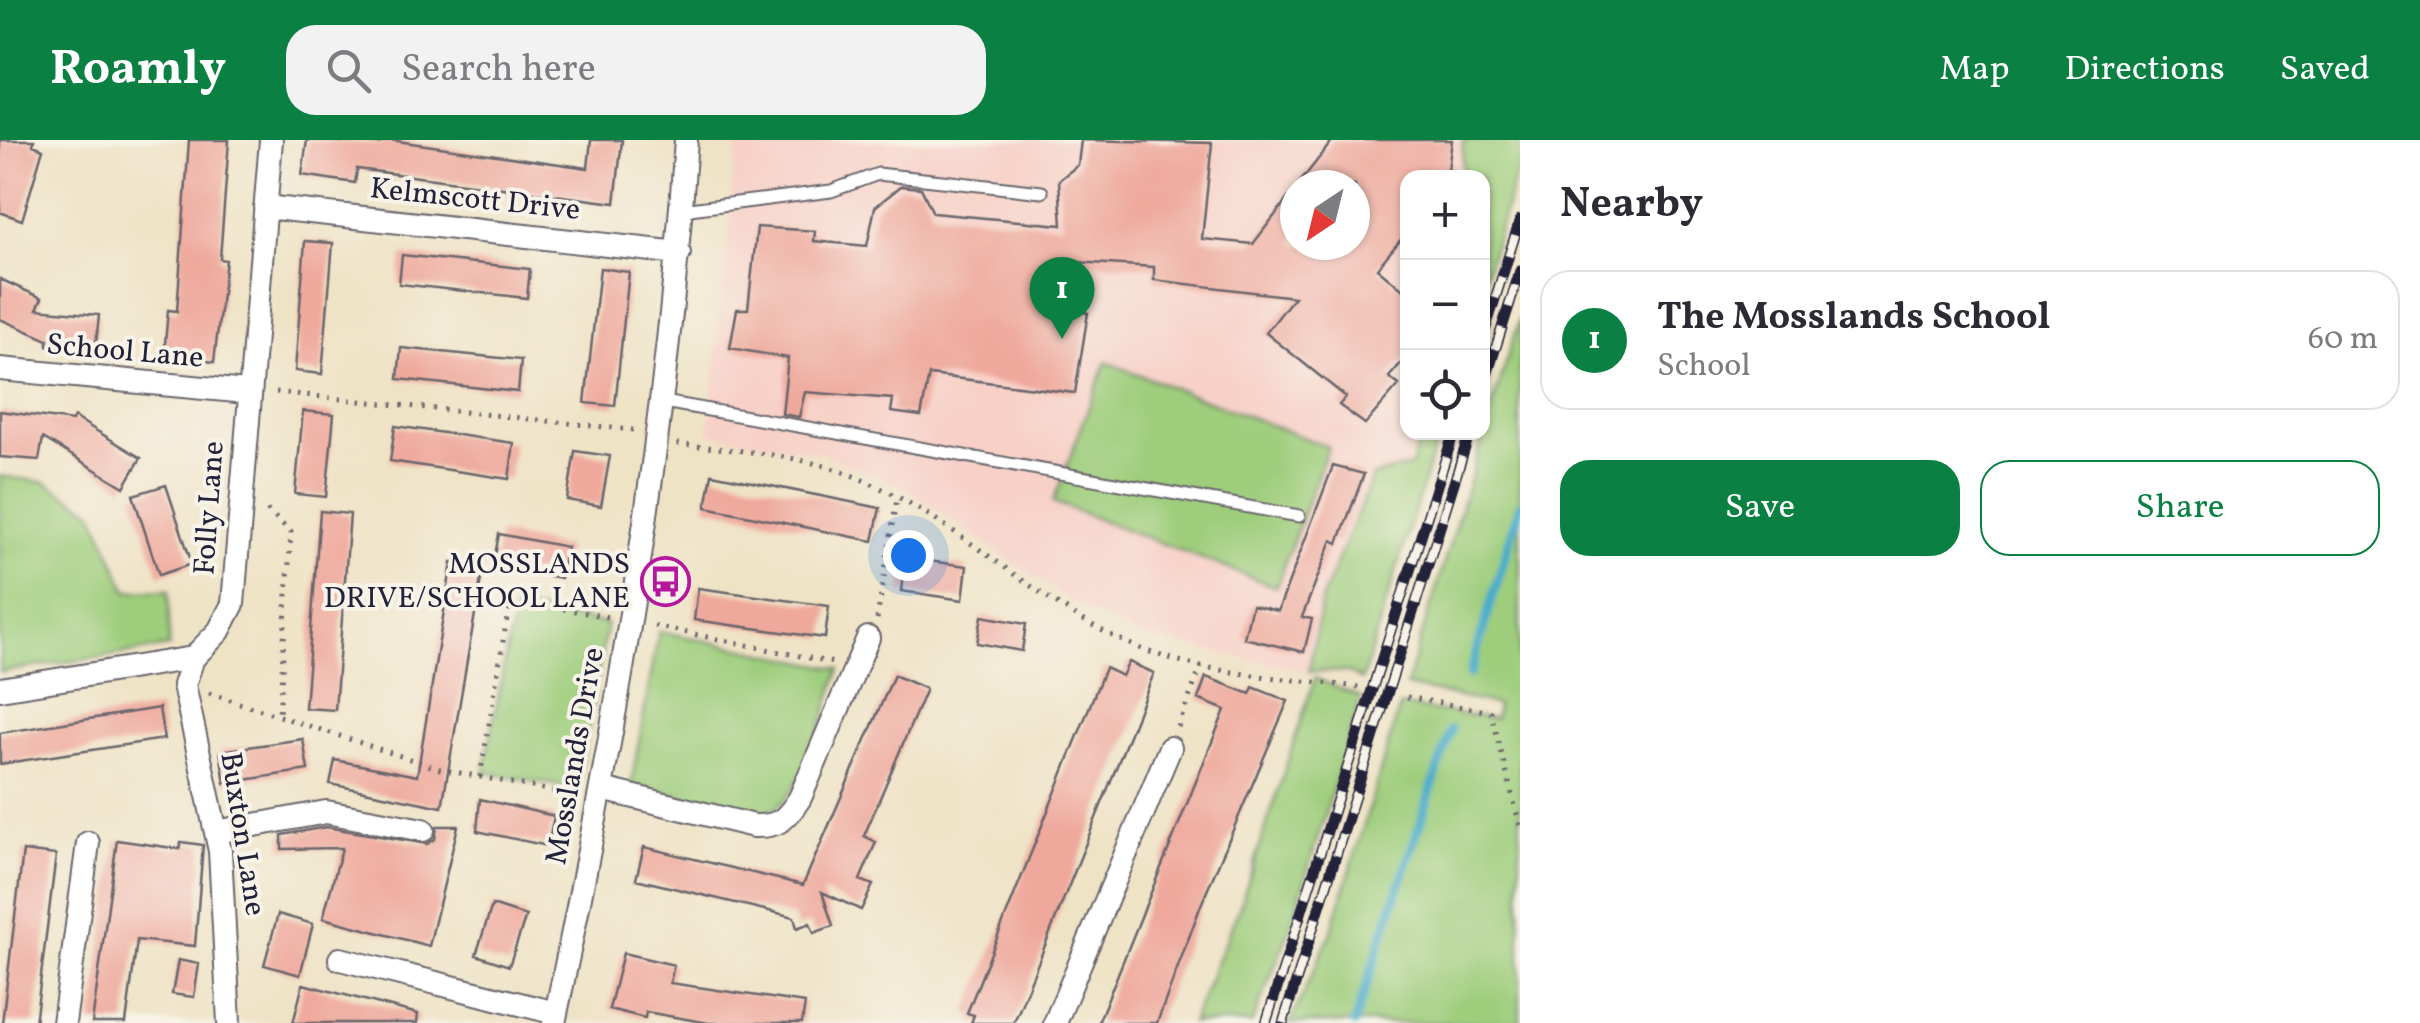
<!DOCTYPE html>
<meta charset="utf-8">
<style>
:root{--surface:#fff;--page:#f2f2f3;--text:#2b2b33;--muted:#7c7c81;--line:#e1e1e2;--accent:#0b8043}
body{margin:0;font-family:Vollkorn,serif;background:var(--page);color:var(--text)}
.controls{position:absolute;right:30px;top:30px;display:grid;overflow:hidden;border-radius:20px;box-shadow:0 2px 8px #0004}
.controls button{width:90px;height:90px;display:grid;place-items:center;padding:0;border:0;border-bottom:2px solid var(--line);background:var(--surface);color:var(--text);font:50px sans-serif}
.compass{position:absolute;left:1280px;top:30px;width:90px;height:90px;border-radius:50%;background:var(--surface);box-shadow:0 2px 8px #0004;rotate:215deg}
.you{position:absolute;left:908px;top:415px;width:35px;height:35px;margin:-25px;border:8px solid #fff;border-radius:50%;background:#1a73e8;box-shadow:0 0 0 15px #1a73e833}
.badge{display:grid;place-items:center;width:65px;height:65px;border-radius:50%;background:var(--accent);color:#fff;font-size:32px;font-weight:700}
.pin{position:absolute;translate:-50% -82px;filter:drop-shadow(0 2px 5px #0008)}
.pin::after{content:'';position:absolute;top:52px;width:35px;height:30px;background:inherit;clip-path:polygon(0 0,100% 0,50% 100%)}
.list{margin:0;padding:0;list-style:none}
h2{display:flex;justify-content:space-between;align-items:center;height:130px;margin:0;padding:0 40px;font-size:42px}
h2 small{font-size:32px;font-weight:400;color:var(--muted)}
.list li{display:grid;grid-template-columns:65px 1fr auto;gap:30px;align-items:center;box-sizing:border-box;height:140px;margin:0 20px 20px;padding:0 20px;border:2px solid var(--line);border-radius:30px}
.list b{display:block;font-size:38px;white-space:nowrap}
.list p{margin:0;font-size:32px;white-space:nowrap;color:var(--muted)}
.list em{font-size:32px;font-style:normal;color:var(--muted)}
.actions{display:flex;gap:20px;padding:30px 40px}
.actions a{flex:1;padding:22px 0;border:2px solid var(--accent);border-radius:30px;text-align:center;font-size:35px;color:var(--accent)}
.actions .main{background:var(--accent);color:#fff}
.icon{flex:none;width:55px;height:55px;fill:none;stroke:currentColor;stroke-width:2;stroke-linecap:round;stroke-linejoin:round}
.map{position:relative;flex:none;width:1520px;height:883px;overflow:hidden}
header{display:flex;align-items:center;gap:60px;box-sizing:border-box;height:140px;padding:0 50px;background:var(--accent);color:#fff}
header strong{font-size:48px}
nav{display:flex;gap:55px;margin-inline-start:auto;font-size:35px}
.search{width:700px;height:90px;background:var(--page);display:flex;align-items:center;gap:25px;box-sizing:border-box;padding:0 35px;border-radius:30px;color:var(--muted);font-size:38px}
main{display:flex}
aside{flex:1;background:var(--surface)}
.map>svg:first-child{display:block}
</style>
<header>
<strong>Roamly</strong>
<div class="search"><svg class="icon" aria-label="search" viewBox="0 0 24 24"><circle cx="10" cy="10" r="6"/><path d="M15 15l6 6"/></svg>Search here</div>
<nav><a>Map</a><a>Directions</a><a>Saved</a></nav>
</header>
<main>
<div class="map">
<svg width="1520" height="883" viewBox="0 0 1520 883">
<rect width="100%" height="100%" fill="#f7f3e8"/>
<filter id="ink" filterUnits="userSpaceOnUse"><feTurbulence type="fractalNoise" baseFrequency=".01" numOctaves="2"/><feDisplacementMap in="SourceGraphic" scale="20" xChannelSelector="R" yChannelSelector="G"/><feConvolveMatrix kernelMatrix="1 2 1 2 8 2 1 2 1" color-interpolation-filters="sRGB"/></filter>
<filter id="wash" filterUnits="userSpaceOnUse"><feTurbulence type="fractalNoise" baseFrequency=".0048" numOctaves="4" result="noise"/><feDisplacementMap in="SourceGraphic" scale="40" xChannelSelector="R" yChannelSelector="G"/><feGaussianBlur stdDeviation="2.25" result="paint"/><feColorMatrix in="noise" values="0 0 0 0 0 0 0 0 0 0 0 0 0 0 0 0 0 1.4 0 .05"/><feComposite in="paint" operator="in"/></filter>
<g filter="url(#wash)">
<rect width="100%" height="100%" fill="#efe3c6"/>
<path fill="#f7d1c8" fill-rule="evenodd" d="M737,0H1463L1459,37L1408,38V292L1417,293L1405,337L1393,338L1331,537L1140,496L1069,461L903,347L820,313L708,294ZM1295,45H1355V105H1295Z"/>
<path fill="#9ecd7c" stroke="#60785c" stroke-width="2.5" d="M1463,0H1520V20L1483,143L1482,38L1462,37Z
M1520,177V883H1290L1331,793L1400,566L1495,579L1497,565L1406,546Z
M1106,222L1328,307L1276,447L1053,362Z
M1421,292L1439,293L1362,540L1347,532L1309,531L1322,458L1373,336L1411,326Z
M0,336L44,342L93,371L127,451L169,450V507L0,532Z
M515,466L607,484L577,649L484,632Z
M659,491L840,529C826,568 803,669 759,675L631,645Z
M1315,538L1361,558L1288,794L1252,883H1191L1240,766Z"/>
<g fill="none" stroke-linecap="round" stroke-linejoin="round">
<path stroke="#4aacca" stroke-width="9" d="M1470,534L1520,365
M1354,883L1451,590"/>
</g>
<g id="blocks">
<path fill="#efa89c" d="M0,0H34L33,5L43,9L22,80L0,72Z
M189,0H229L220,119L226,120L214,222L164,215L168,170L177,171Z
M307,0L378,4L390,0L588,28L591,0H622L615,63L357,29L355,43L302,35Z
M1081,0L1212,3L1202,99L1253,104L1295,49V105H1355V45H1298L1333,0H1452L1447,38H1408V91L1377,128L1408,154V215L1389,237L1399,245L1365,284L1339,265L1346,257L1266,193L1294,157L1154,140V127L1076,122L1069,168L1088,173L1075,253L929,235L921,276L891,272L893,259L805,252L799,277L782,274L788,218L730,208L737,169H748L757,87L815,91L814,101L867,106L875,67L901,46L921,48L933,73L1062,85L1059,40L1078,25Z
M305,101L333,103L322,234L295,231Z
M402,115L530,129L527,158L399,144Z
M600,128L629,132L615,266L585,263Z
M0,139L42,158L37,169L99,175L96,204L69,201L68,208L48,206V200L0,179Z
M401,208L521,220L518,252L398,239Z
M0,271L72,281L74,277L141,318L124,347L43,298L39,320L0,317Z
M303,271L334,274L326,357L295,354Z
M395,286L514,303L509,339L390,321Z
M575,311L610,316L601,366L567,360Z
M1333,326L1364,334L1338,403L1332,400L1302,477L1312,479L1304,512L1244,498L1252,465L1278,471Z
M712,334L880,368L873,401L706,367Z
M166,345L192,424L159,435L133,355Z
M320,371L350,374L335,570L305,568Z
M499,394L567,407L561,438L493,426Z
M905,418L967,426L963,460L901,451Z
M452,422L483,427L442,667L330,644L335,620L417,636Z
M698,448L829,466L825,498L694,480Z
M982,476L1026,484L1022,511L977,503Z
M1129,522L1154,533L1018,873L1013,883H971L974,875L967,873L1105,528L1122,536Z
M894,535L926,549L864,696L876,702L860,740L873,745L861,770L822,752L833,786L814,793L810,783L797,788L794,777L636,739L644,707L803,745Z
M1206,537L1250,554L1253,547L1288,561L1201,765L1157,883H1098L1225,570L1198,559Z
M159,568L164,599L0,624V593Z
M303,599L308,630L225,643L220,611Z
M480,659L554,676L548,706L477,691Z
M437,686H458L429,806L323,778L342,708L282,709V695L326,687L427,704L435,699Z
M117,700L180,709L181,702L203,705L195,806L137,800L126,883H92Z
M23,711L56,715L40,844L35,883H2Z
M492,765L526,776L509,826L476,815Z
M278,774L313,784L300,835L264,825Z
M623,813L674,825L670,843L805,863L802,883H709L646,872L645,878L609,869Z
M178,820L199,824L194,857L172,854Z
M303,844L418,874L417,883H293Z"/>
</g>
</g>
<g filter="url(#ink)">
<use href="#blocks" fill-opacity="0" stroke="#6a666c" stroke-width="2.5"/>
<g fill="none" stroke-linecap="round" stroke-linejoin="round">
<defs>
<path id="lane" d="M682,70L831,51L878,34L1042,52
M664,262L1299,376"/>
<path id="street" d="M265,67L679,113
M0,229L247,252
M193,518L184,545L220,711L229,883
M0,549L193,518L219,491L233,464L271,0
M602,649L754,686C780,687 787,678 800,658L868,498
M216,692L326,672L423,690
M340,819L556,873
M64,883L88,703
M554,883C616,591 666,298 686,0
M1055,883L1170,608"/>
</defs>
<use href="#lane" stroke="#6a666c" stroke-width="15"/>
<use href="#street" stroke="#6a666c" stroke-width="26"/>
<path stroke="#6a666c" stroke-width="5" stroke-dasharray="2.5 8" stroke-linecap="butt" d="M276,252L633,290
M677,304C740,311 805,314 863,340C957,380 1029,457 1121,500C1195,535 1279,537 1359,547
M267,370L291,392L279,576
M877,479L897,359
M654,486L834,523
M209,553L440,629L578,656
M1407,557L1491,572L1520,686
M1178,587L1201,527
M480,637L509,466L515,460L608,477"/>
<use href="#lane" stroke="#fff" stroke-width="11"/>
<use href="#street" stroke="#fff" stroke-width="22"/>
<defs>
<path id="rail" d="M1482,200L1520,80
M1482,251L1520,131
M1266,883L1454,292
M1283,883L1470,292"/>
</defs>
<use href="#rail" stroke="#22223b" stroke-width="11"/>
<use href="#rail" stroke="#f7f3e8" stroke-width="8" stroke-dasharray="22" stroke-linecap="butt"/>
</g>
</g>
<defs>
<symbol id="bus-ring" viewBox="-11 -11 22 22"><circle r="9.5" fill="#f7f3e8" stroke="#b5179e" stroke-width="1.5"/><path d="M-5-6H5V4H4V6H2V4H-2V6H-4V4H-5ZM-3.5-4V0h7V-4ZM-3.5 1.2v1.5H-2V1.2ZM2 1.2v1.5H3.5V1.2Z" fill="#b5179e"/></symbol>
</defs>
<g fill-rule="evenodd">
<use href="#bus-ring" x="638" y="414" width="55" height="55"/>
</g>
<g text-anchor="middle" dominant-baseline="central" stroke-width="8" stroke-linejoin="round" paint-order="stroke">
<g font-size="30" fill="#22223b" stroke="#f7f3e8">
<text transform="translate(475 60) rotate(6)">Kelmscott Drive</text>
<text transform="translate(125 212) rotate(5)">School Lane</text>
<text transform="translate(210 368) rotate(-86)">Folly Lane</text>
<text transform="translate(576 616) rotate(-80)">Mosslands Drive</text>
<text transform="translate(242 694) rotate(81)">Buxton Lane</text>
</g>
<g font-size="30" fill="#22223b" stroke="#f7f3e8" text-anchor="end">
<text x="630" y="425">MOSSLANDS<tspan x="630" dy="34">DRIVE/SCHOOL LANE</tspan></text>
</g>
</g>
</svg>
<div class="controls">
<button>+</button>
<button>−</button>
<button><svg class="icon" aria-label="locate" viewBox="0 0 24 24"><circle cx="12" cy="12" r="6"/><path d="M12 2v4M12 18v4M2 12h4M18 12h4"/></svg></button>
</div>
<svg class="compass" viewBox="-18 -18 36 36"><path d="M0-13l5 13h-10z" fill="#e53935"/><path d="M0 13l5-13h-10z" fill="#7c7c81"/></svg>
<div class="you"></div>
<div class="pin badge" style="left:1062px;top:199px">1</div>
</div>
<aside>
<h2>Nearby<small></small></h2>
<ul class="list">
<li><span class="badge">1</span><div><b>The Mosslands School</b><p>School</p></div><em>60 m</em></li>
</ul>
<div class="actions"><a class="main">Save</a><a>Share</a></div>
</aside>
</main>
